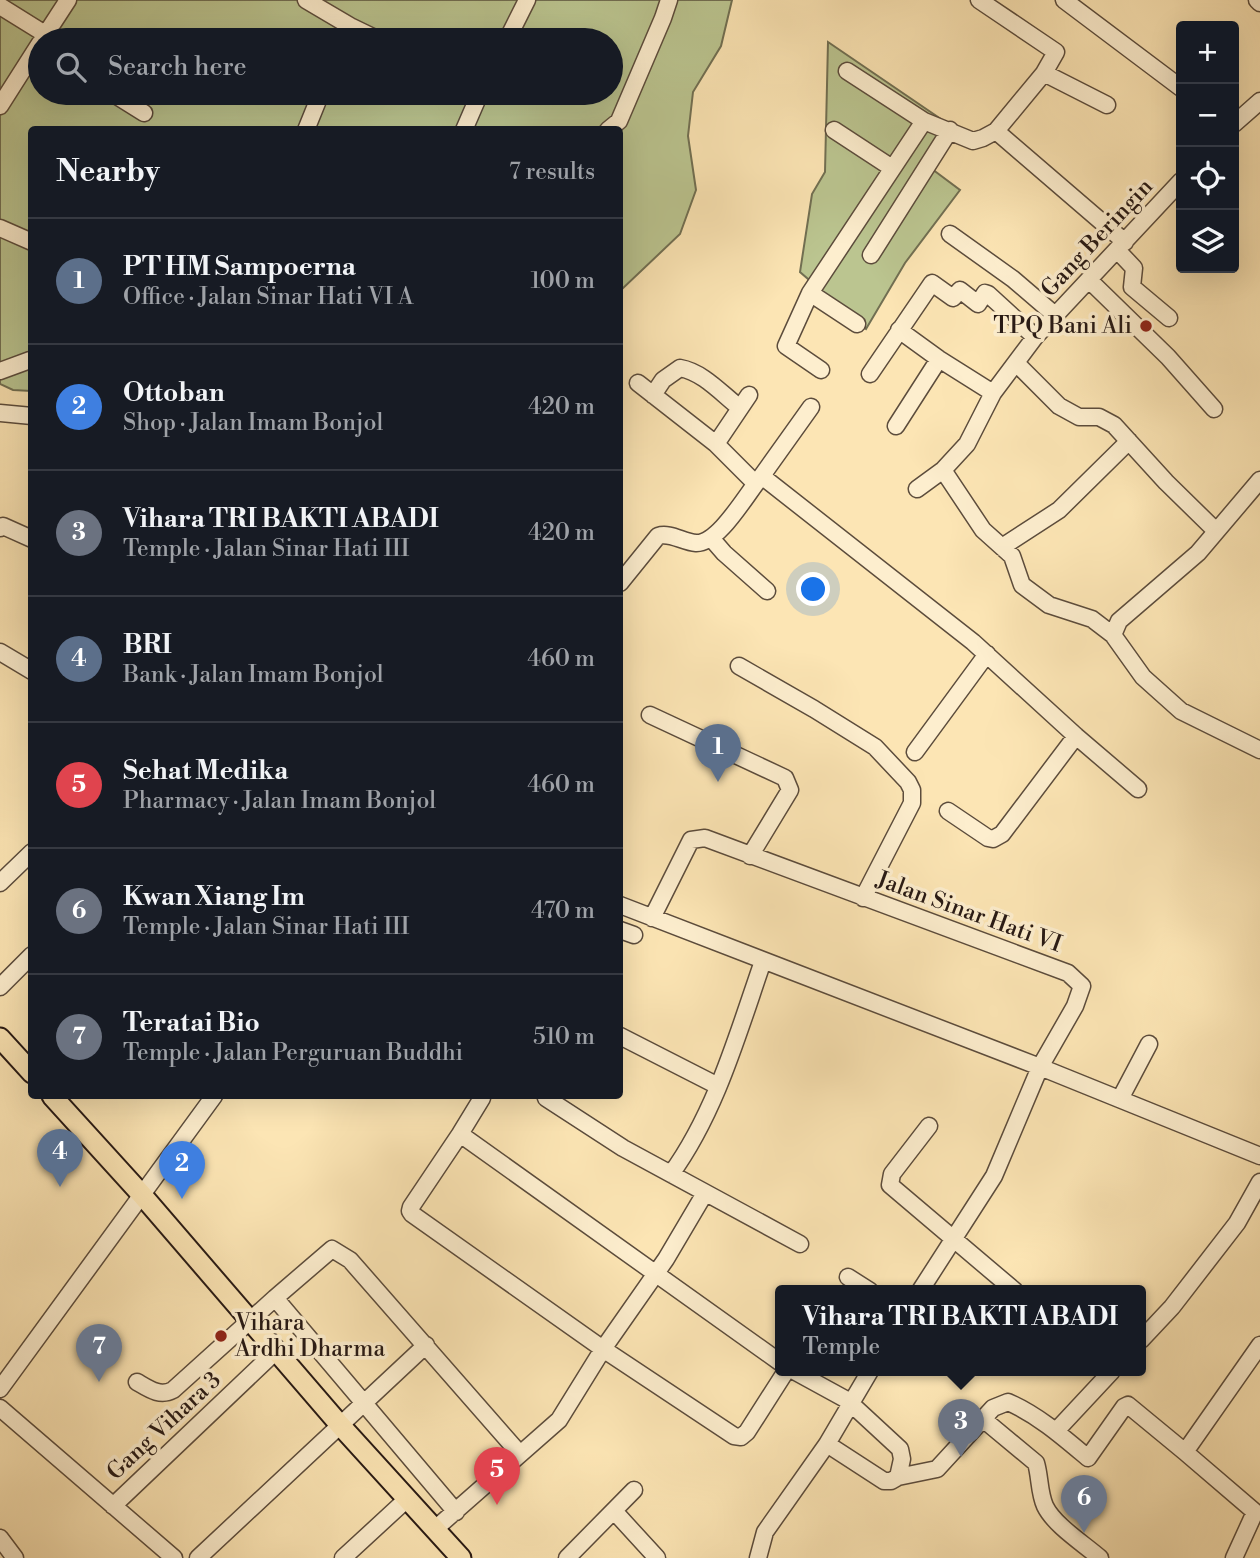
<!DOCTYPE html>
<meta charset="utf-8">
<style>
:root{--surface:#171b24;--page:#20242c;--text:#f1f3f6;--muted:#9ea1a6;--line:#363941;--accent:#c59692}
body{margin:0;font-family:"Libre Bodoni",serif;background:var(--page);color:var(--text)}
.controls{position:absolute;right:21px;top:21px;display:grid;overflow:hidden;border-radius:7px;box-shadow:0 7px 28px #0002}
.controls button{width:63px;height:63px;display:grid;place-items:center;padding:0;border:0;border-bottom:2px solid var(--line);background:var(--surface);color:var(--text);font:35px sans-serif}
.you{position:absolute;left:814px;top:590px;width:24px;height:24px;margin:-18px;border:5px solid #fff;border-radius:50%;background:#1a73e8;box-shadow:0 0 0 10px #1a73e833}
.badge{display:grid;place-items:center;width:46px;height:46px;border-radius:50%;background:var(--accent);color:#fff;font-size:23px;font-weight:700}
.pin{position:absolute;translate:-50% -58px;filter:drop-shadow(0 2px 4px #0008)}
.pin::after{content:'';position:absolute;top:37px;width:24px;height:21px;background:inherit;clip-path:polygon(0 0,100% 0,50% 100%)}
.popup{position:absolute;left:775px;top:1285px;width:371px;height:91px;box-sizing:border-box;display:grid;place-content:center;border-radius:7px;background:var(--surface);filter:drop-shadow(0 2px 5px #0005);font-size:23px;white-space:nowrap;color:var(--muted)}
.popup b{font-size:26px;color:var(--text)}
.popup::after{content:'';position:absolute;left:50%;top:100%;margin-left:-14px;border:14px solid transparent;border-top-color:var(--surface)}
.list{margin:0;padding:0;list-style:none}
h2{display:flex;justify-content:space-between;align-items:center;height:91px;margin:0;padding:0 28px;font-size:30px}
h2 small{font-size:23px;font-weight:400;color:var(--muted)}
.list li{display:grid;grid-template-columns:46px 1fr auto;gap:21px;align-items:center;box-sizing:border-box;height:126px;padding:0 28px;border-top:2px solid var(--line)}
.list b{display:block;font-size:26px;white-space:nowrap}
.list p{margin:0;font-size:23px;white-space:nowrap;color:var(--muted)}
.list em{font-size:23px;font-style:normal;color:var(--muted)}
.icon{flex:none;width:38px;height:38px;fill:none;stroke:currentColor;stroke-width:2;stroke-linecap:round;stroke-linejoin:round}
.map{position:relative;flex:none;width:1260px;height:1558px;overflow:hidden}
.search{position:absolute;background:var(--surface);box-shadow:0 7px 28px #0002;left:28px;top:28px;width:595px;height:77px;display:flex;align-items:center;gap:18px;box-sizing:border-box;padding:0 24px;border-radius:38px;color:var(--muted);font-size:26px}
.panel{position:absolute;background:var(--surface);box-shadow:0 7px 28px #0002;left:28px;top:126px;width:595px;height:973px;border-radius:7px}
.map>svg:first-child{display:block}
</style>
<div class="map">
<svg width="1260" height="1558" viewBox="0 0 1260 1558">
<rect width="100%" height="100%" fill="#fce5b4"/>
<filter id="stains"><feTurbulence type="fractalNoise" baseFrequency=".00286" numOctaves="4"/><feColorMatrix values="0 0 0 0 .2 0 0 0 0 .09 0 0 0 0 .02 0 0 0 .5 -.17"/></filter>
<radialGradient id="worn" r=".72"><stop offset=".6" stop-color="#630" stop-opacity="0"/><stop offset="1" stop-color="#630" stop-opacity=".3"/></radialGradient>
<path fill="#bbc590" stroke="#716f52" stroke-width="2" fill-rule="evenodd" d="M0,0H732L721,46L693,92L688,136L696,190L680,234L620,291V130H32L31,391L13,390L0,384ZM40,40H611V93H40Z
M828,42L957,130L932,169L960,190L905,263L866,329L800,272L812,194L825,172Z"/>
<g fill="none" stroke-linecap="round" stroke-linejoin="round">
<defs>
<path id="minor" d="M306,0L350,26L379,40
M979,0L1056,52L1044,73L996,131
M1064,0L1181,88
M1257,0L1260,3
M0,6L45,34
M42,40L68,0
M507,40L527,0
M847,71L924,121
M1044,73L1107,105
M112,93L144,113
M0,106L40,43
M1234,124L1260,101
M306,130L321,93
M464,130L480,93
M608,130L619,121L663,18L669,0
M834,130L892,168
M0,228L32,242
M950,234L1013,279L1055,315
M1117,250L1134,268L1132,287L1169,318
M871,255L950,130
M1089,280L1168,357L1214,409
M810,293L857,324
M899,330L939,359L993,393
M1016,363L1059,406L1079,417H1099L1114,425L1166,482L1216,531
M821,370L786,346L810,293L924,121L973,141L983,138L996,131L1125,242
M0,371L30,360
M870,374L932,283L953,298L960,290L978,304L985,293L988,294L1035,337
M638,383L716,444L755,483
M653,395L663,380L680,368C703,372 722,394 740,408
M0,413L32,416
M896,426L939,359
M716,444L749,395
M943,470L983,530L1012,556L1022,585L1049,605L1092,619L1113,635
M761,477L811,407
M1260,480L1198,553L1119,621L1113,635L1143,677L1181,711L1260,750
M917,489L943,470L967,444L993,393L1035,337L1181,181
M0,528L3,526L32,539
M711,538L724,553L767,591
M1002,547L1059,510L1129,441
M620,583L658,536C670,532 683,542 696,543C719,544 747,493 761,477L768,481L973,642L1076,736L1138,789
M0,652L32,671
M739,666L814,709L875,747L908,782L912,790V803L863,898
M650,715L785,778L790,790L750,856
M915,752L987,654
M948,811L988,838L993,839L1002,834L1076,736
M0,883L32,852
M620,905L1040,1067L1260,1156
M652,918L691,840L705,838L1068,973L1082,986L1075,1006L1040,1067L994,1176L920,1291
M620,930L634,935
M0,987L32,955
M620,1036L718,1086
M482,1098L460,1134L411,1207L410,1211L412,1214L603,1349L734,1436L741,1437L747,1432L786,1371
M546,1098L623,1148L800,1244
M1120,1099L1149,1044
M929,1126L892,1174L890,1185L1015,1291
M460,1134L781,1363
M671,1174C716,1112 738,1033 763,961
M848,1277L870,1291
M1141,1340L1172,1307L1237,1223L1260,1182
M794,1371L847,1400L900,1449L902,1459L898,1477
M137,1382C149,1389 160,1397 173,1390L275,1298
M0,1389L214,1096
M0,1408L174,1558
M983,1419L1036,1463C1040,1476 1039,1493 1045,1506C1054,1525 1084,1544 1100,1558
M1056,1431L1112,1371
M827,1444L884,1481H891L898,1477L937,1469L993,1408L1008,1402C1038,1415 1063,1437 1088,1458L1124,1407L1128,1405L1185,1452L1255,1512L1234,1558
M1185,1452L1260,1345
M113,1506L276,1351
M614,1511L657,1558
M456,1512L275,1298L332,1249L350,1260L520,1454
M435,1529L559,1420L603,1349L666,1259L705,1193
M0,1538L15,1558
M198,1558L426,1345
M343,1558L407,1499
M567,1558L634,1490
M758,1558L765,1532L827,1444L870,1371"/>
<path id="major" d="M0,1038L32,1073
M52,1096L142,1195L340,1425L461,1558"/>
</defs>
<use href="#minor" stroke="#5c4c3c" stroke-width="19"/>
<use href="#major" stroke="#271914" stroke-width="23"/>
<use href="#minor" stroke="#fdeece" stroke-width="16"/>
<use href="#major" stroke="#fce5b4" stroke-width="19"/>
</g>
<g fill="#8f2418" stroke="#fdeece" stroke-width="2.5">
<circle cx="1146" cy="326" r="7"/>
<circle cx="221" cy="1336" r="7"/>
</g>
<g text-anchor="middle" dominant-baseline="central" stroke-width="7" stroke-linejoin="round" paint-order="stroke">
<g font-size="23" fill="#271914" stroke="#fdeece">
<text transform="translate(1097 238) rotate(-47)">Gang Beringin</text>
<text transform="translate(969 912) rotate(20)">Jalan Sinar Hati VI</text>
<text transform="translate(164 1426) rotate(-43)">Gang Vihara 3</text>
</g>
<g font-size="23" fill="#271914" stroke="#fdeece" text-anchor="end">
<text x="1132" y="326">TPQ Bani Ali</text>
<text x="235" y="1323" text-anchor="start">Vihara<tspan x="235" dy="26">Ardhi Dharma</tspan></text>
</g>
</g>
<rect width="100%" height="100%" filter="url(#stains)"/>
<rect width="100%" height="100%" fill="url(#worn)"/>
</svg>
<div class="controls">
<button>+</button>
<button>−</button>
<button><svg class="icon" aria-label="locate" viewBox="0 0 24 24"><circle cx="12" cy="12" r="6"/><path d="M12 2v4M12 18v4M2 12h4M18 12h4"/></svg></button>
<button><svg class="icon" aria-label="layers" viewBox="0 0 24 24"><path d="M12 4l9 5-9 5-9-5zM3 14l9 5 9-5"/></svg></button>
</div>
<div class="you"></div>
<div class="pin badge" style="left:718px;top:782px;background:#5c6f8a">1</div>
<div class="pin badge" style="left:182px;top:1199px;background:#3f7fe0">2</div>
<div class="pin badge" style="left:961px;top:1457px;background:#6b7280">3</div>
<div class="popup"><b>Vihara TRI BAKTI ABADI</b>Temple</div>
<div class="pin badge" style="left:60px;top:1187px;background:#5c6f8a">4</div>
<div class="pin badge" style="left:497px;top:1505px;background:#e0444e">5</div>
<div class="pin badge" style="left:1084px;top:1533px;background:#6b7280">6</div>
<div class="pin badge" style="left:99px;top:1382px;background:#6b7280">7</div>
<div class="search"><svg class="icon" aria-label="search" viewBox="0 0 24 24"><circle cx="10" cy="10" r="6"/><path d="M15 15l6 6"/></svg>Search here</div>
<section class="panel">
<h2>Nearby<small>7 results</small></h2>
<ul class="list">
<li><span class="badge" style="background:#5c6f8a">1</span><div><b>PT HM Sampoerna</b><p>Office · Jalan Sinar Hati VI A</p></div><em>100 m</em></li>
<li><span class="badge" style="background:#3f7fe0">2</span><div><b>Ottoban</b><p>Shop · Jalan Imam Bonjol</p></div><em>420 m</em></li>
<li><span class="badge" style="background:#6b7280">3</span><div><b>Vihara TRI BAKTI ABADI</b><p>Temple · Jalan Sinar Hati III</p></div><em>420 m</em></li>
<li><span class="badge" style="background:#5c6f8a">4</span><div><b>BRI</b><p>Bank · Jalan Imam Bonjol</p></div><em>460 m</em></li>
<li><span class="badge" style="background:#e0444e">5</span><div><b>Sehat Medika</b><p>Pharmacy · Jalan Imam Bonjol</p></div><em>460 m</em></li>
<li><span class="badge" style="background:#6b7280">6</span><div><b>Kwan Xiang Im</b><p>Temple · Jalan Sinar Hati III</p></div><em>470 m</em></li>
<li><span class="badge" style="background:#6b7280">7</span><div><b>Teratai Bio</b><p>Temple · Jalan Perguruan Buddhi</p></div><em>510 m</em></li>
</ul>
</section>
</div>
